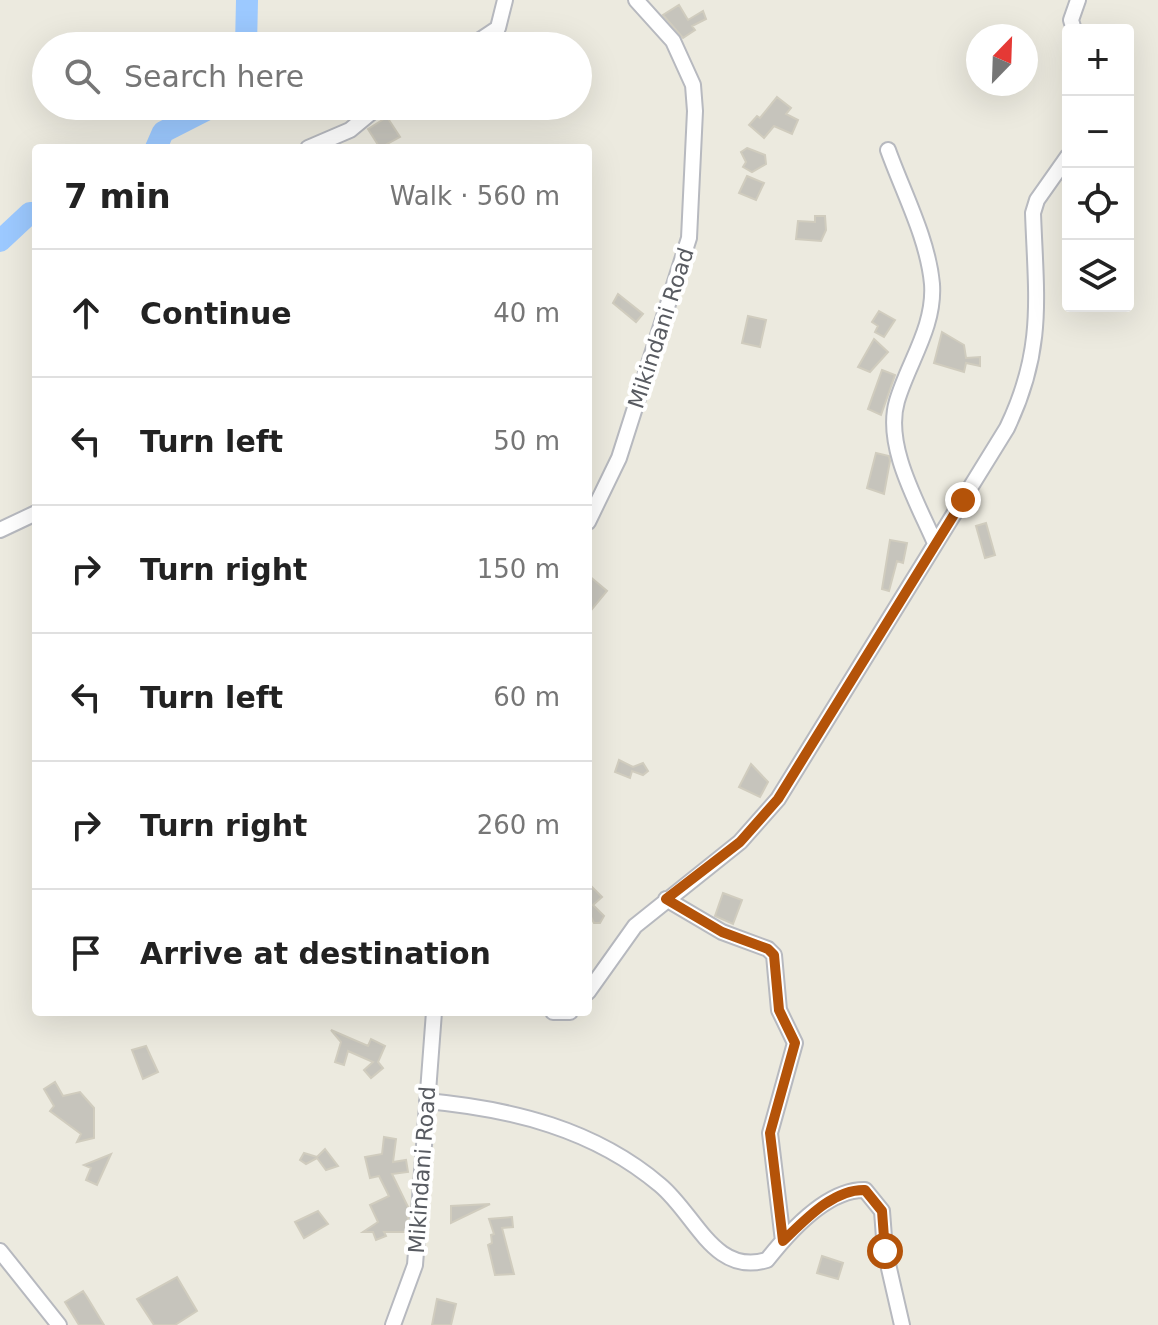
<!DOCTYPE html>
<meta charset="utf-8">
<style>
:root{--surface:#fff;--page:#f2f2f2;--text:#222;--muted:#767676;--line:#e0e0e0}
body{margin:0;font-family:"DejaVu Sans",sans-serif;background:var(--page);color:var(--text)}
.controls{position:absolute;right:24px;top:24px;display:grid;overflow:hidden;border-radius:8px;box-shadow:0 8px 32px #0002}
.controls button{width:72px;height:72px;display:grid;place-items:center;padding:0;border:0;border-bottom:2px solid var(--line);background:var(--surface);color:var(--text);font:40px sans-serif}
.compass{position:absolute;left:966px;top:24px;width:72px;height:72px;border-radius:50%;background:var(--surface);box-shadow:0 8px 32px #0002;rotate:23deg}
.stop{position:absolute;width:24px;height:24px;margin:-18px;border:6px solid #b45309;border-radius:50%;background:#fff}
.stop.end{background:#b45309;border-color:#fff;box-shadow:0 2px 8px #0008}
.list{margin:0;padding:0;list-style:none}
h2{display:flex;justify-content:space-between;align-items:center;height:104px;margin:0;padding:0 32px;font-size:34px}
h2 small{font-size:26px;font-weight:400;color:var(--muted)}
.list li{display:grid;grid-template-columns:52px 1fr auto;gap:24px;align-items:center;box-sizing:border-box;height:128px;padding:0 32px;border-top:2px solid var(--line)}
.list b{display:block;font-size:30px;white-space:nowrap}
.list em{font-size:26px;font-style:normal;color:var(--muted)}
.icon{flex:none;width:44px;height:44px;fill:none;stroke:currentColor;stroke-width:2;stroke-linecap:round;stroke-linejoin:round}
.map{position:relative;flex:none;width:1158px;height:1325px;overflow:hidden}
.search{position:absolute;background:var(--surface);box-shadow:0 8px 32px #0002;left:32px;top:32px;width:560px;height:88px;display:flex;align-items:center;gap:20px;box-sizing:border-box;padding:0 28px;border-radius:44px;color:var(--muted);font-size:30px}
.panel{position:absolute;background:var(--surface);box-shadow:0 8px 32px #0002;left:32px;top:144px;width:560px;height:872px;border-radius:8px}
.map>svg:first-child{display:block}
</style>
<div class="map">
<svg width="1158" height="1325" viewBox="0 0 1158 1325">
<rect width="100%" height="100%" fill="#eceadf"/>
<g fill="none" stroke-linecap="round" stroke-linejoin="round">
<path stroke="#9cc9ff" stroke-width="22" d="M246,46L247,0
M156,148L163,132L214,106
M0,241L30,213H36"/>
</g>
<path fill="#c6c4bc" stroke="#d0ccbe" stroke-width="2" d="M679,5L688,20L703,11L706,19L692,26L695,30L683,38L663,15Z
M777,97L791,108L786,114L798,120L792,134L774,126L764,138L749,125L757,116L760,118Z
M387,117L400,137L380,148L368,129Z
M747,148L765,155L766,164L752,172L743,167L746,162L741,152Z
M747,176L764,183L756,200L739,193Z
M815,216H825L826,230L821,241L796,239L798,221L815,222Z
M618,294L643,314L636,322L613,303Z
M879,311L895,320L884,337L875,332L878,326L872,322Z
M748,316L766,320L760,347L742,343Z
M942,332L964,345L966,358L980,357V366L966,363L964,372L934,363Z
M874,339L888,352L870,372L858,367Z
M882,370L895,375L881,415L868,409Z
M876,453L889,456L890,461L884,494L867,488Z
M986,523L995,555L985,558L976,526Z
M890,540L907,543L903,563L897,561L889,591L882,589Z
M588,575L607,591L588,614Z
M619,760L633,767L643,763L648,771L643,775L632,771L630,778L615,772Z
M751,764L768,782L760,797L739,787Z
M588,883L602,897L593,905L604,916L600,923H594L588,911Z
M723,893L742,900L733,924L715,916Z
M331,1030L368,1046L371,1039L385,1046L378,1062L383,1068L371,1078L364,1070L373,1062L348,1051L344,1065L335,1062L341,1042Z
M146,1046L158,1072L143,1079L132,1050Z
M55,1082L63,1096L80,1092L94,1108V1138L77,1142L81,1134L50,1111L54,1106L44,1089Z
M384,1137L396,1139L393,1162L406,1160L408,1172L392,1174L409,1209L407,1232H384L386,1236L376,1240L373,1232H363L378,1222L370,1205L389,1196L379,1176L370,1178L365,1157L382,1154Z
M325,1149L338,1166L326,1170L317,1158L306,1164L300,1160L304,1153L317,1157Z
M111,1154L97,1185L86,1180L91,1168L84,1165Z
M490,1204L451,1223V1206Z
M318,1211L328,1224L304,1238L295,1222Z
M512,1217L513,1227L502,1228L514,1274L495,1275L488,1245L492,1243L491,1235L494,1234L489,1219Z
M822,1256L843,1263L838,1279L817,1273Z
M177,1277L197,1311L175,1325H154L137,1299Z
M83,1291L87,1297L104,1325H79L65,1302Z
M437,1299L456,1304L451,1325H432Z"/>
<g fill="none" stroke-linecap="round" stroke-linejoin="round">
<defs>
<path id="minor" d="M1074,30L1071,20L1078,0
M471,46L498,28L505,0
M308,148L350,130L379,106
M888,150C903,192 928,239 932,284C935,327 908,363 897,401C884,445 917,502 934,541
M588,522L619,458L689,238L695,111L693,85L673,41L636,0
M0,530L36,513
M666,899L722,932L768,949L774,955L779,1010L795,1043L770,1133L783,1241
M588,992L635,926L740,842L778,799L1007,428C1045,349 1036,297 1033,213L1037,200L1068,156
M553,1012H570
M427,1101C512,1109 594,1129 660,1185C696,1215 714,1276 767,1260C789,1232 827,1189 865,1190L882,1211L885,1251L902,1325
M0,1251L59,1325
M393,1325L415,1265L434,1012"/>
</defs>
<use href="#minor" stroke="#b7b9bf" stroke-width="18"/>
<use href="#minor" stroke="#fff" stroke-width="14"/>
</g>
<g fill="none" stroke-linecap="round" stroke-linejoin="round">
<path stroke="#b45309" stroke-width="10" d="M885,1251L882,1211L865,1190C833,1189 805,1220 783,1241L770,1133L795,1043L779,1010L774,955L768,949L722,932L666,899L740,842L778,799L963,500"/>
</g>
<g text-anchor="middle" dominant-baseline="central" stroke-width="8" stroke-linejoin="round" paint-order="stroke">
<g font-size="22" fill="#585b61" stroke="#fff">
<text transform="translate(661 328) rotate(-72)">Mikindani Road</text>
<text transform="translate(422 1170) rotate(-86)">Mikindani Road</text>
</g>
</g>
</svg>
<div class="controls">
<button>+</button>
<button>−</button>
<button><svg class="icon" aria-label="locate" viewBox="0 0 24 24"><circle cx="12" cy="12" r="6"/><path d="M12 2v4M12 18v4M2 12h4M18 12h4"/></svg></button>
<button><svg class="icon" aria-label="layers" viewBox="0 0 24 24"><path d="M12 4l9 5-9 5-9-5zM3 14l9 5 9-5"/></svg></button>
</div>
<svg class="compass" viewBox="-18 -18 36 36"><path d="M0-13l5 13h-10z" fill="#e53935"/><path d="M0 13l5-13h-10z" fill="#767676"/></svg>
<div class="stop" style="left:885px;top:1251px"></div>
<div class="stop end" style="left:963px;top:500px"></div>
<div class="search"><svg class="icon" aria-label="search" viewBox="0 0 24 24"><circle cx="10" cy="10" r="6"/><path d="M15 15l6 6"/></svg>Search here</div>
<section class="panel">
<h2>7 min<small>Walk · 560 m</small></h2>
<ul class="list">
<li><svg class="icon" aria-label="ahead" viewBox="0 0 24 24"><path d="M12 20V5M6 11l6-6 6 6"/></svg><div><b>Continue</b></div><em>40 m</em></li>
<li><svg class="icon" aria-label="left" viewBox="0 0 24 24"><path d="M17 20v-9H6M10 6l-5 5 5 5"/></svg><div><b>Turn left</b></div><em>50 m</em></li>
<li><svg class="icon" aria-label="right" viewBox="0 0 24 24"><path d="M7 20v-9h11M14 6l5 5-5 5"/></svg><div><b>Turn right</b></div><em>150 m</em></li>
<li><svg class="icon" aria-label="left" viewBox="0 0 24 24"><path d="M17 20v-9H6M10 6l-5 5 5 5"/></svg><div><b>Turn left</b></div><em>60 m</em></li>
<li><svg class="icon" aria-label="right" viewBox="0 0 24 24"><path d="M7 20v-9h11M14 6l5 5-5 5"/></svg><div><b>Turn right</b></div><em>260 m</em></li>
<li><svg class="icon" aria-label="arrive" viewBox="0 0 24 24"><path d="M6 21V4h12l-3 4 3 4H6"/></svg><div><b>Arrive at destination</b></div></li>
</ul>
</section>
</div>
